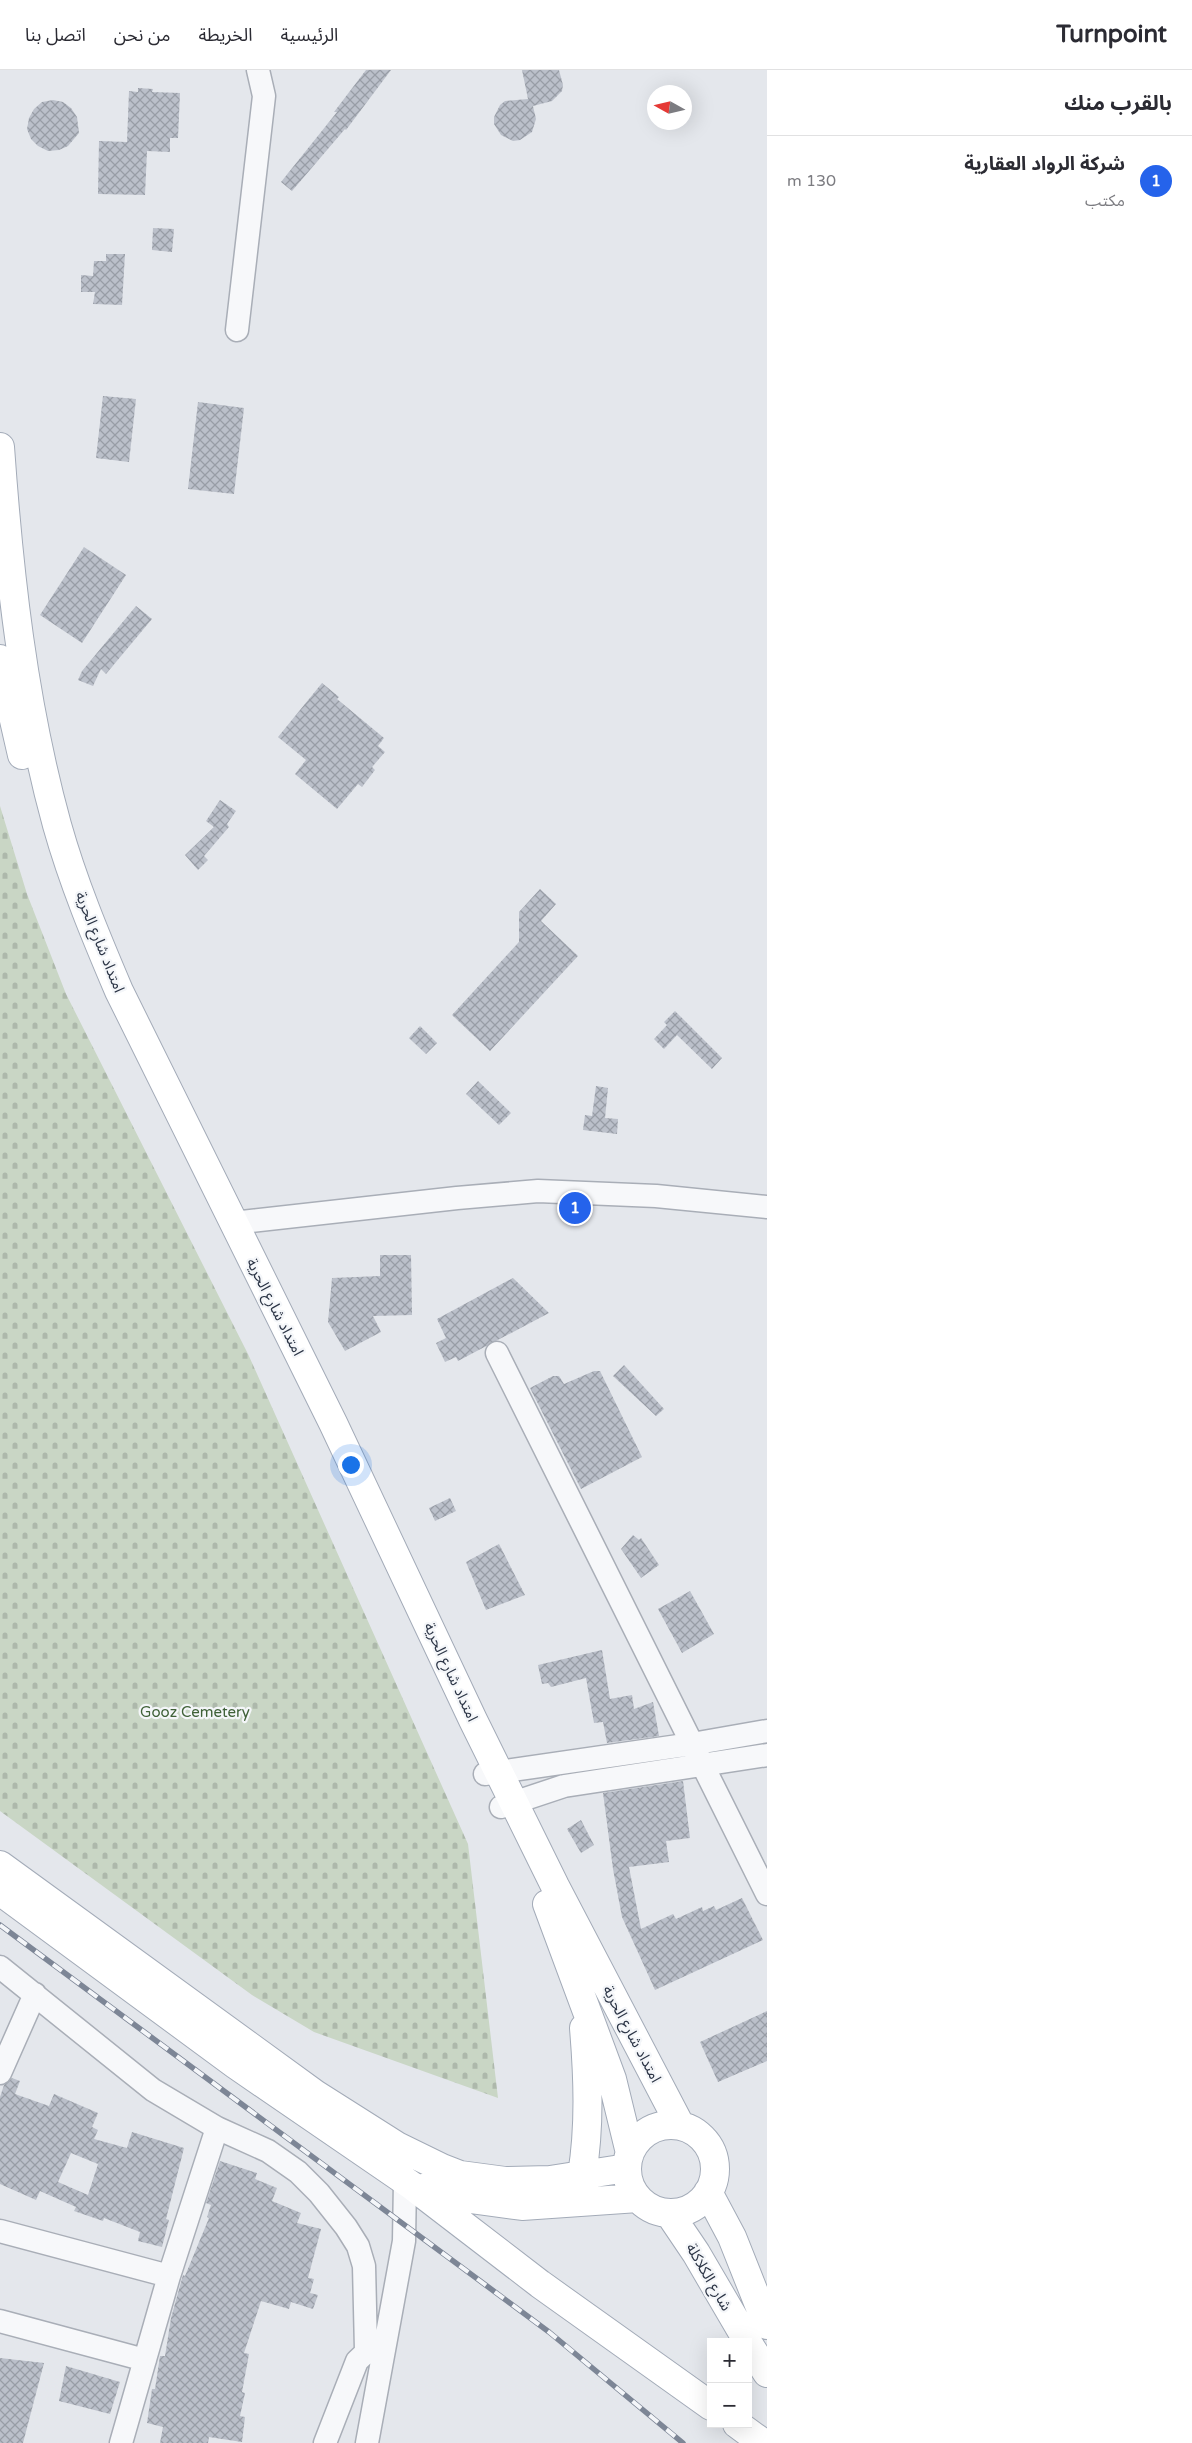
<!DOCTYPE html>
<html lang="ar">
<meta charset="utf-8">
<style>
:root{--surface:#fff;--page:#f7f7f7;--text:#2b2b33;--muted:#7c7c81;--line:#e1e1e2;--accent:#2563eb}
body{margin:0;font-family:"Varela Round","Noto Sans Arabic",sans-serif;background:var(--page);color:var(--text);direction:rtl}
.controls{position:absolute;right:15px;bottom:15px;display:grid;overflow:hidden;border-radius:0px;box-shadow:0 5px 20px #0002}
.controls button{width:45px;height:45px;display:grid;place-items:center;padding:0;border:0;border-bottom:1px solid var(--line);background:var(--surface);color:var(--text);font:25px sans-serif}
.compass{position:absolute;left:647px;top:15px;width:45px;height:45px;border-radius:50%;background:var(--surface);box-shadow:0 5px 20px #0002;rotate:278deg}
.you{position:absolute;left:350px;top:1394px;width:18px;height:18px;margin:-12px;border:4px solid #fff;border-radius:50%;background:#1a73e8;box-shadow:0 0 0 8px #1a73e833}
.badge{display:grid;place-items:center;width:32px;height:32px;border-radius:50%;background:var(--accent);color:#fff;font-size:16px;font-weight:700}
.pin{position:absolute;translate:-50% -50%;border:2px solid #fff;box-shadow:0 1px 5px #0006}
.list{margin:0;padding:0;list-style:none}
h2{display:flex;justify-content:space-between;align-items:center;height:65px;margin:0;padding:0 20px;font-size:21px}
h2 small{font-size:16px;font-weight:400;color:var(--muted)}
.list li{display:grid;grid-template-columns:32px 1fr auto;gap:15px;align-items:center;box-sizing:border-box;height:90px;padding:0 20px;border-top:1px solid var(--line)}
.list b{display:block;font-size:19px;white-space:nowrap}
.list p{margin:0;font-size:16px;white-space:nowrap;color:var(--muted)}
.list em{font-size:16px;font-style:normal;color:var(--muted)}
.map{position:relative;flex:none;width:767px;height:2373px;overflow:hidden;direction:ltr}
header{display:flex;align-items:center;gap:30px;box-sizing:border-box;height:70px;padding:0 25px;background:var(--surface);border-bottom:1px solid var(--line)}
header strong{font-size:24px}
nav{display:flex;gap:28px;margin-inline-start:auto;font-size:18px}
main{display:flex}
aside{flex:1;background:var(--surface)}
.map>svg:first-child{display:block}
</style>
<header>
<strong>Turnpoint</strong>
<nav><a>الرئيسية</a><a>الخريطة</a><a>من نحن</a><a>اتصل بنا</a></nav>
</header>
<main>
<aside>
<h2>بالقرب منك<small></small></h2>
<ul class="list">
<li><span class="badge">1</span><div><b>شركة الرواد العقارية</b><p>مكتب</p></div><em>130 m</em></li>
</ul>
</aside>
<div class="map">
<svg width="767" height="2373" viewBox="0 0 767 2373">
<defs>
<pattern id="cemetery-stones" width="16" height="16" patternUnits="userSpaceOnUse" patternTransform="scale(1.25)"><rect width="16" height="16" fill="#c9d6c5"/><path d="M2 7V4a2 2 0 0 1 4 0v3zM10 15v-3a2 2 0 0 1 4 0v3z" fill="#adb8ab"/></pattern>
<pattern id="building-cross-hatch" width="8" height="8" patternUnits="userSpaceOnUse" patternTransform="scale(1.25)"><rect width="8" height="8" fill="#bbc0ca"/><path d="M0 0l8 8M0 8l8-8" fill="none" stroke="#989da6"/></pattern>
</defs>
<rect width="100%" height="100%" fill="#e4e7ec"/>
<path fill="url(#cemetery-stones)" d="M0,736L27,824L66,924L248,1284L468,1774L498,2028L314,1962L252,1925L0,1741Z"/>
<path fill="url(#building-cross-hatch)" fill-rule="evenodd" d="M366,0H391L346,60L345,59L292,121L281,112L337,42H334Z
M522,0H559L563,15L562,21L552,31L533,36L536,49L532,62L520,70L513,71L501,65L494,54V47L500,35L505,31L528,29Z
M138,18L153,19L152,22L180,23L178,68H170V82L147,81L145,125L98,124L99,71L127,72L129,21L138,22Z
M53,30L63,32L71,38L77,47L79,63L68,76L59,80L48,81L38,76L31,69L27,59L29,48L34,39L42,32Z
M153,158L174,159L172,182L152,180Z
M106,184H125L122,235L93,234L95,222H81V205L93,206L94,191H106Z
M103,326L136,329L129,392L96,388Z
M198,332L244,338L234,424L188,419Z
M84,477L126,505L82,573L40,545Z
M136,536L152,549L106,604L101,599L93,616L78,610L82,601Z
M322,613L339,627L337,629L384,668L378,676L385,682L372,697L375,700L362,717L358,714L337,739L295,704L306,690L278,667Z
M220,730L236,741L227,754L229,757L204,786L208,790L198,800L185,785L214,757L206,751Z
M540,819L556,834L541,851L578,886L490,981L452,945L519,872V842Z
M675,941L722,988L712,999L677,965L664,979L654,969L667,955L664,952Z
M420,956L437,973L426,984L409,968Z
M478,1011L511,1043L499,1055L466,1024Z
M596,1016L608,1018L605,1048L618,1049L617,1064L583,1060L585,1045L592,1046Z
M380,1185H411L412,1245L373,1246L381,1262L345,1281L328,1252L332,1208L380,1206Z
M513,1208L549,1243L458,1291L456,1287L445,1292L436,1273L446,1268L437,1249Z
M624,1295L664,1339L656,1346L613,1306Z
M594,1301H600L642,1387L581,1419L530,1318L553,1306H559L564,1314Z
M450,1428L456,1441L435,1451L429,1438Z
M633,1465L639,1470L641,1468L659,1495L641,1508L621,1479Z
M499,1474L525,1525L486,1540L466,1492Z
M690,1521L714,1564L682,1583L658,1539Z
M602,1580L610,1629L632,1625L634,1639L653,1632L659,1666L607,1673L603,1652L594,1653L586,1608L551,1617L548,1613L542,1614L538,1595Z
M683,1711L690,1768L666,1771L669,1792L629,1797L641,1859L673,1844L676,1849L702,1837L703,1841L714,1836L716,1840L742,1828L763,1870L655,1920L622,1847L613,1799L603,1723Z
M581,1750L594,1775L581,1783L567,1759Z
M767,1941V1991L718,2012L700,1972Z
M12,2008L20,2011L15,2024L49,2036L54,2024L98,2043L92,2057L98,2060L94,2069L127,2078L132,2062L184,2078L166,2149L169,2150L162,2177L138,2171L140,2162L104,2148L103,2151L74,2141L76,2137L40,2121L36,2130L0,2114V2027L4,2015ZM71,2083L98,2094L88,2125L58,2112Z
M220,2091L257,2103L255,2109L277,2118L272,2131L301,2143L297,2153L321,2159L308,2208L314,2209L310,2223L318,2225L313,2239L291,2232L289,2239L261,2231L244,2283L249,2284L242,2322L245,2323L240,2346L245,2347L242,2372L209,2367L208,2373H160L163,2357L147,2353L152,2319H155L160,2286H165L171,2248L183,2205L185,2206L209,2148L207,2147L211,2135L206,2133Z
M0,2288L44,2293L23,2373H0Z
M66,2296L120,2312L110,2344L59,2331Z"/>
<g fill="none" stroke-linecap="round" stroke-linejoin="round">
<defs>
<path id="minor" d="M237,260L264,26L258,0
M233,1153L457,1128L538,1121L656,1126L767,1137
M497,1283L767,1824
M485,1704L692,1674L767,1661
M501,1737L564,1716L767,1685
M0,1897L153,2020L217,2058L268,2081L298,2102L319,2123L346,2157L358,2176L364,2196L366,2280
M0,2003L35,1924
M0,2161L169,2206
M0,2251L145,2290
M121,2373L169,2206L217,2058
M325,2373L357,2291L378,2271
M367,2373L404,2171L405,2111"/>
<path id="major" d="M0,377C9,504 23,632 57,755C73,812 96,867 119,921L333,1353L473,1650L555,1816L680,2055
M0,589L22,685
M0,1795L315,2024L397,2076L442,2098L460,2105L505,2111L550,2110L627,2098
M0,1821L236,1995L411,2115L540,2214L711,2336
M547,1834L612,2009L630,2083
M627 2099a44 44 0 1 1 88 0a44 44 0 1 1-88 0Z
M582,2105C590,2056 588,2007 584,1958
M422,2118L448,2126L522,2136L638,2128
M708,2122L732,2167L767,2255
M669,2143L696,2183L748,2272
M748,2273L767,2303
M737,2354L763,2373"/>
</defs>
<use href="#minor" stroke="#a9aeb7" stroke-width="25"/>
<use href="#major" stroke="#a3abb8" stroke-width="30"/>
<use href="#minor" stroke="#f7f8fa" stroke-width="22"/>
<use href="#major" stroke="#fff" stroke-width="28"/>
<defs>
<path id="rail" d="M0,1855L549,2262L683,2373"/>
</defs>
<use href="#rail" stroke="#7d8696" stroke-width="5.5"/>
<use href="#rail" stroke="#f4f6f9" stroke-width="4" stroke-dasharray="11" stroke-linecap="butt"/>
</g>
<g text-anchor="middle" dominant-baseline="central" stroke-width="4.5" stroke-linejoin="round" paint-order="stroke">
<g font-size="15" fill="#2b3445" stroke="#f4f6f9">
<text transform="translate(100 872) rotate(68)">امتداد شارع الحرية</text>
<text transform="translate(275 1237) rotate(63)">امتداد شارع الحرية</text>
<text transform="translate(451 1602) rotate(65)">امتداد شارع الحرية</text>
<text transform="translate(632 1964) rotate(62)">امتداد شارع الحرية</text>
<text transform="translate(709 2207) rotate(60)">شارع الكلاكلة</text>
</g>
<g font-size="15" fill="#3f6138" stroke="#f4f6f9">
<text x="195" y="1642">Gooz Cemetery</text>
</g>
</g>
</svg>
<div class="controls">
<button>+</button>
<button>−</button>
</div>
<svg class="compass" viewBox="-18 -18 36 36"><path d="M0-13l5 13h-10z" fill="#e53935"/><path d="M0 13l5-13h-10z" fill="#7c7c81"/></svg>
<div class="you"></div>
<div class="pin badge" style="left:575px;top:1138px">1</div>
</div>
</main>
